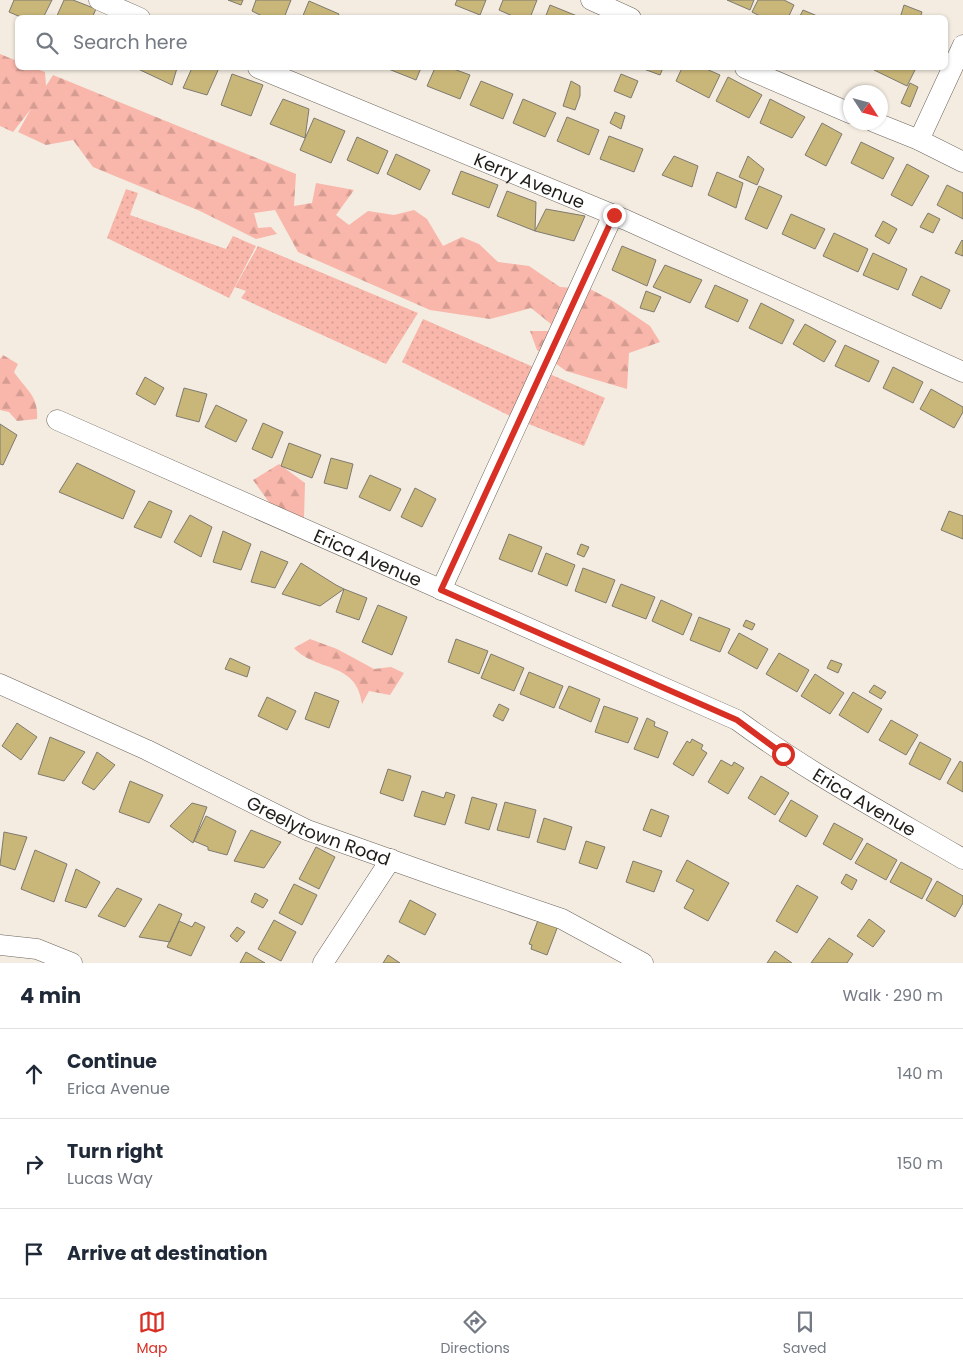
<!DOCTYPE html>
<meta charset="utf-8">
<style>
:root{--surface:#fff;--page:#f2f2f3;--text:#1f2937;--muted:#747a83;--line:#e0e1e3;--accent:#d93025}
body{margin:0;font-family:Poppins,sans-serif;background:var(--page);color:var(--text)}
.compass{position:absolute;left:843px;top:85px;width:45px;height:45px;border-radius:50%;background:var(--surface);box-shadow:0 1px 4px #0004;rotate:126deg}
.stop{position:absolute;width:15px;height:15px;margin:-11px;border:4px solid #d93025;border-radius:50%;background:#fff}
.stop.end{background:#d93025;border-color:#fff;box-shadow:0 1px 5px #0008}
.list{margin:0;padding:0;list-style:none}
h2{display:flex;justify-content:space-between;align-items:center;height:65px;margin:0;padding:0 20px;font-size:21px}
h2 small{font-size:16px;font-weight:400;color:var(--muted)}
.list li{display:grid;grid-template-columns:32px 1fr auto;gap:15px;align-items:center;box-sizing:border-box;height:90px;padding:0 20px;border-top:1px solid var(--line)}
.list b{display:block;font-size:19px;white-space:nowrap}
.list p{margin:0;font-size:16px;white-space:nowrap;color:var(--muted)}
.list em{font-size:16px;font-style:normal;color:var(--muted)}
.icon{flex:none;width:28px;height:28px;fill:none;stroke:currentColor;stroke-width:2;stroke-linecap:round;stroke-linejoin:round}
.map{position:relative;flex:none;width:963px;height:963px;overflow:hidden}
.search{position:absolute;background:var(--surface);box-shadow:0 1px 4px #0004;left:15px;right:15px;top:15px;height:55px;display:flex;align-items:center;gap:12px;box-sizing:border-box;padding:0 18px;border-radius:8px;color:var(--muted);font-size:19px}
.sheet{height:335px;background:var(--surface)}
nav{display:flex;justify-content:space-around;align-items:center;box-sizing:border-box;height:70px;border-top:1px solid var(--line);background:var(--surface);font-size:14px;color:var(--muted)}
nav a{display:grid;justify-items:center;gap:2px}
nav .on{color:var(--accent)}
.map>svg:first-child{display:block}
</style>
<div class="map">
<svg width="963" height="963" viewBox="0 0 963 963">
<defs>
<pattern id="green-dots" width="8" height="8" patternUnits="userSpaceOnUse" patternTransform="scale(1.25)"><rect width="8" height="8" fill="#f9b6aa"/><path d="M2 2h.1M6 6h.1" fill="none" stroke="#d59c92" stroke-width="1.8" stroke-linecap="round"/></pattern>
<pattern id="forest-firs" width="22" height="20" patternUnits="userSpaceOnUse" patternTransform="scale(1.25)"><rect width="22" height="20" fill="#f9b6aa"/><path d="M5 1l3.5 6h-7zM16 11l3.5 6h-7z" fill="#d59c92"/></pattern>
</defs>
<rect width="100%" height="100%" fill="#f4ece1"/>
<path fill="url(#green-dots)" d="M126,189L138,193L130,215L226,249L233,236L256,246L229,298L107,238Z
M258,246L418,313L386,364L241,298L246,291L235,287Z
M423,319L605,398L584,446L516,419L402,362Z"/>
<path fill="url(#forest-firs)" d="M0,54L17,61L18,68H34L45,72L46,86L53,75L296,174L294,206L312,203L316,183L354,190L336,215L349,225L368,211L394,215L414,210L427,219L443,246L462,237L479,244L498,262L529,266L560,287L590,289L613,301L650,326L660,342L629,353L627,389L566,371L537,350L530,331H549L551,324L531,308L490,319L430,310L298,252L275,210L254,213L258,228L271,227L277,234L256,239L200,211L93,167L73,140L46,145L18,132L31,109L13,132L0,126Z
M3,355L18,364L14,372C26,390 39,396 37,419L17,421L9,412L0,410V359Z
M279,464L305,483L304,518L271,505L253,480Z
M310,639L337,649L374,669L391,667L404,673L390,695L369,691L362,704C357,661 316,672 294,648Z"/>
<path fill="#c9b679" stroke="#7e7a6f" d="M14,0H52L43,18H23L9,12Z
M64,0H73L96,9L92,18H56Z
M228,0H243L241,5Z
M256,0H291L284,18H266L252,11Z
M457,0H486L480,15L455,5Z
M503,0H537L530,18H517L499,10Z
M727,0H754L750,10Z
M758,0H784L794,5L788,18H764L752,12Z
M309,1L339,14L337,18H302Z
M550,5L582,18H545Z
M904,5L922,12L920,18H900Z
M803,10L822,18H799Z
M136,68H177L172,85Z
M192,68H219L207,95L183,88Z
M386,68H421L416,80Z
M435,68H451L470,75L460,99L427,86Z
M641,68H663L660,75Z
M682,68H704L720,75L709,98L676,81Z
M876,68H916L907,86L874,70Z
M232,74L263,85L251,116L221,105Z
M621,74L638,81L631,98L614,91Z
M728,77L762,95L749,118L716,101Z
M481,81L513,94L503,119L470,105Z
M571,81L580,86V96L575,110L563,106Z
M910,83L918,87L910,107L901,103Z
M283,99L309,109L305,138L270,124Z
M523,99L556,113L545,137L513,123Z
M770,99L805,117L792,138L760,123Z
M615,112L625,116L621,129L610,123Z
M567,117L599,130L589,155L557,141Z
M314,118L345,131L331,163L300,150Z
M822,123L842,134L826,166L805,155Z
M609,136L643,149L634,172L600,159Z
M357,137L388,151L378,174L347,160Z
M861,142L894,158L883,179L851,163Z
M396,154L430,170L420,190L387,174Z
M674,156L698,166L692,187L662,175Z
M748,156L764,169L757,185L739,177Z
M907,164L929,176L912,206L891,195Z
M461,171L498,185L489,208L452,194Z
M717,172L743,183L736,208L708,195Z
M947,185L963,193V219L937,205Z
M759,186L782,196L767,229L745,219Z
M507,191L536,202L535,231L497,216Z
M546,209L585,216L574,241L535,231Z
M928,213L940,219L933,233L920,227Z
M791,214L825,229L815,249L782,234Z
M883,221L897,229L889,244L875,236Z
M834,233L868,249L858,272L823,256Z
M962,240L963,241V256L955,253Z
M622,246L656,260L647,286L612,270Z
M873,253L907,269L898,290L863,275Z
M665,265L702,280L690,303L653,287Z
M921,276L950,290L941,309L912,295Z
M715,285L748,300L738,322L705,307Z
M646,291L661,297L654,312L640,308Z
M761,303L794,320L782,344L749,328Z
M805,324L836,341L824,362L793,344Z
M845,345L879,361L869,382L835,366Z
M893,367L923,382L913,403L883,388Z
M145,377L164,388L155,405L136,394Z
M184,388L207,394L199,422L176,416Z
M931,389L963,407V412L954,428L920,409Z
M216,405L247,420L236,442L205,427Z
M263,423L283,432L272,458L252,449Z
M0,424L17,435L3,465L0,464Z
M289,443L321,455L312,478L281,466Z
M331,458L353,464L347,489L324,483Z
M77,463L135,491L123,519L59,492Z
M370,475L401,489L390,511L359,497Z
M415,488L436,499L422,527L401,517Z
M149,501L172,511L161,538L134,527Z
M949,511L963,516V539L941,530Z
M190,515L212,527L201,557L174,542Z
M223,531L251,544L241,570L213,562Z
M509,534L542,547L532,572L499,559Z
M581,544L589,547L584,557L577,554Z
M261,551L288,562L275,588L251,582Z
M546,553L575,565L567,586L538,574Z
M301,563L336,585L344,589L320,606L282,594Z
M583,568L615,580L606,603L575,591Z
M621,584L655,597L646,619L612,606Z
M344,589L367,598L359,620L336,612Z
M661,600L692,614L683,635L652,621Z
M378,605L407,617L392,655L362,642Z
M699,617L730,629L720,652L690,640Z
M746,620L755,624L752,630L743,626Z
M739,633L768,649L757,669L728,653Z
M456,639L488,651L479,674L448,662Z
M779,653L809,670L797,692L766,674Z
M491,654L524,668L514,691L481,678Z
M230,658L250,667L247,677L225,669Z
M831,660L842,664L838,673L827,668Z
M529,672L563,686L554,708L520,694Z
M815,674L844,693L830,714L801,696Z
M874,685L886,692L881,699L869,692Z
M569,686L600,699L591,722L559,708Z
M315,692L339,701L329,728L305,719Z
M853,692L882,709L868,733L839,715Z
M267,697L296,711L287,730L258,716Z
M499,704L509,709L503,721L493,716Z
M604,706L638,718L628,743L595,732Z
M647,718L655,722L654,726L668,732L658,758L634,749Z
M891,720L918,735L906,755L879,740Z
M17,723L37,737L21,760L2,746Z
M50,737L85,752L64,781L38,774Z
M692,739L703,745L701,749L707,753L693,776L673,764L687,741L690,743Z
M920,742L951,759L940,780L909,764Z
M97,752L115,765L94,790L82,783Z
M721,760L732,766L734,762L744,768L728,794L708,782Z
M960,761L963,763V792L947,783Z
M388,769L411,776L403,801L380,793Z
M761,776L789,793L775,815L748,798Z
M130,781L163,795L149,823L119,812Z
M422,791L444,798L446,792L455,795L445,825L414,816Z
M472,797L497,804L489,830L465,823Z
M791,800L818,816L806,837L779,821Z
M505,802L536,810L529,838L497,830Z
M192,803L207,807L193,843L170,826Z
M651,809L669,816L661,837L643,830Z
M206,816L236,831L227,855L208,850V847L194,841Z
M544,818L572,827L565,850L537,842Z
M834,823L863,839L851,860L823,844Z
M251,830L281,842L264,868L234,861Z
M4,832L27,837L15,870L0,865Z
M586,841L605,847L597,869L579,863Z
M867,843L897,860L886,880L855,863Z
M316,847L335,857L319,889L299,879Z
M35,850L67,864L54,902L21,889Z
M687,860L729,883L708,921L684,908L694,890L676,881Z
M633,861L662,871L654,892L626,882Z
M901,862L932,879L922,899L890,882Z
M76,869L100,882L86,908L65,901Z
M846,874L857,880L852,890L841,883Z
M937,881L963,896V903L955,917L926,900Z
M294,884L317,895L302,925L279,913Z
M797,885L818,897L797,933L776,921Z
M117,888L142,899L125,927L98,916Z
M255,893L268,900L263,908L251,902Z
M410,900L436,914L425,935L399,922Z
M159,904L182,914L170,942L139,937Z
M540,915L559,923L547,955L531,949L532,945L529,944Z
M869,919L885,931L873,947L857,936Z
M274,920L296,932L281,961L258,949Z
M179,921L192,927L195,922L205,927L191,956L167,947Z
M237,927L245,932L237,942L230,936Z
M829,938L853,954L847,963H811Z
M775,951L792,963H767Z
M246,952L265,963H240Z
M388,955L400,963H383Z"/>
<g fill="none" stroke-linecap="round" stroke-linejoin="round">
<defs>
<g id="minor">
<path d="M99,0L140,18"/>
<path d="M591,0L631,18"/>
<path id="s1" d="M258,68L626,220L963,372"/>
<path d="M745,68L850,113"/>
<path d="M874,122L919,140L963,162"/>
<path d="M919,140L963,45"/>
<path id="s2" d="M57,420L737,720C809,773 886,814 963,859"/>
<path d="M441,590L613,215"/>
<path id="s3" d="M0,684L147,750L307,830L445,879L562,919L643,963"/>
<path d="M0,945L37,949L72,963"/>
<path d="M323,963L391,859"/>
</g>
</defs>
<use href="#minor" stroke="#6b645b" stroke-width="21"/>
<use href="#minor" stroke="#fff" stroke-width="20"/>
</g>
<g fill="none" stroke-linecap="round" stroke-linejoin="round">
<path stroke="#d93025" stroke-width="6" d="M614,215L441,590L737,720L783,754"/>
</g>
<g text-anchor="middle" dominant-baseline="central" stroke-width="4.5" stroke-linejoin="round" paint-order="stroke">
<g font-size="18" fill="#201d19" stroke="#fff9f3">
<text stroke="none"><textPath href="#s1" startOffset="294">Kerry Avenue</textPath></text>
<text stroke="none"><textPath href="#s2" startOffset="340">Erica Avenue</textPath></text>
<text stroke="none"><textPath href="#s2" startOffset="895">Erica Avenue</textPath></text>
<text stroke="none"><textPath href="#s3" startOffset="351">Greelytown Road</textPath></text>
</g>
</g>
</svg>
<svg class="compass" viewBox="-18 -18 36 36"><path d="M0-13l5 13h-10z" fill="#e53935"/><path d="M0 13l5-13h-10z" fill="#747a83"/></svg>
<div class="stop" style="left:783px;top:754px"></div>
<div class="stop end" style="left:614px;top:215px"></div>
<div class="search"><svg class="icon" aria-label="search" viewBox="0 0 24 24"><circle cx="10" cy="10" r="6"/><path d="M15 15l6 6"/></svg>Search here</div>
</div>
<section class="sheet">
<h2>4 min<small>Walk · 290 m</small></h2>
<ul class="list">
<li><svg class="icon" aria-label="ahead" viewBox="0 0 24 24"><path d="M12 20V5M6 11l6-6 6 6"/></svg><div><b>Continue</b><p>Erica Avenue</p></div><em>140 m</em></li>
<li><svg class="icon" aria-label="right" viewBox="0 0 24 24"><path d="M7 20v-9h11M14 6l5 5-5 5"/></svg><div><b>Turn right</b><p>Lucas Way</p></div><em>150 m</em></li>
<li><svg class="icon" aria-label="arrive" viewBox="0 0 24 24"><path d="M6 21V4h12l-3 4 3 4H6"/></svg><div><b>Arrive at destination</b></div></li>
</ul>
</section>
<nav>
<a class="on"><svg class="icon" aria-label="map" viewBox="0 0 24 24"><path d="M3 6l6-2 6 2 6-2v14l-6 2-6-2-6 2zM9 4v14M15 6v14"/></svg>Map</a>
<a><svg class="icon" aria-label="directions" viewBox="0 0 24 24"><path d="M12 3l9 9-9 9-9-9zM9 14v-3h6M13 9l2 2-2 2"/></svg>Directions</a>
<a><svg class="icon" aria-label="saved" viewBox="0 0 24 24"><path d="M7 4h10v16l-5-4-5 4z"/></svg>Saved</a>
</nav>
